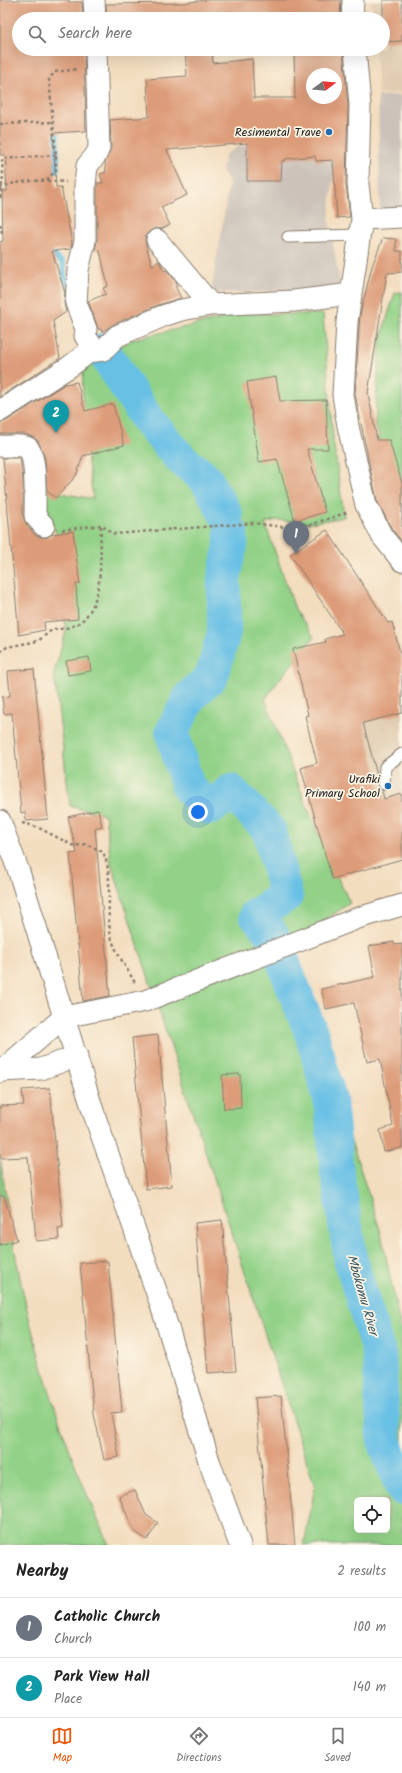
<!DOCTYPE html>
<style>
:root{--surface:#fff;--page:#f6f6f6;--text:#222;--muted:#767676;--line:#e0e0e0;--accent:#ea580c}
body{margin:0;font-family:Kalam,sans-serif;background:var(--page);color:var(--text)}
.controls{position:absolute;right:12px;bottom:12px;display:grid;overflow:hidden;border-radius:6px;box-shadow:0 4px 16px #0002}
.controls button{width:36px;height:36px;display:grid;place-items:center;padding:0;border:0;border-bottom:1px solid var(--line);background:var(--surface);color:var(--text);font:20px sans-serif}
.compass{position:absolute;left:306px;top:68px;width:36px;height:36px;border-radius:50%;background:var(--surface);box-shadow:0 4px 16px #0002;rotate:74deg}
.you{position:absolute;left:198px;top:812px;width:14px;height:14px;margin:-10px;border:3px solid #fff;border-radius:50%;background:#1a73e8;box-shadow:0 0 0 6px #1a73e833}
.badge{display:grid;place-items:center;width:26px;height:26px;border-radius:50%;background:var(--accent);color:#fff;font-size:13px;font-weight:700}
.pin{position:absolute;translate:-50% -33px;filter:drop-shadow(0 1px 2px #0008)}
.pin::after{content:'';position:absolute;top:21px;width:14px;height:12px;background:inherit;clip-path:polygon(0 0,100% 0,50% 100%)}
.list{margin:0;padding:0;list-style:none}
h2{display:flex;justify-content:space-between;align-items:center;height:52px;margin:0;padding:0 16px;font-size:17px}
h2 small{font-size:13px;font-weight:400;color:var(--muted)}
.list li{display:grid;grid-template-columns:26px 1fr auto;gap:12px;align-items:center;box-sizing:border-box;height:60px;padding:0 16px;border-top:1px solid var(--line)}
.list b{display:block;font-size:15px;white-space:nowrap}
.list p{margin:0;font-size:13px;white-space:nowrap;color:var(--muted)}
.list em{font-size:13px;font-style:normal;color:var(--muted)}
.icon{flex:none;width:22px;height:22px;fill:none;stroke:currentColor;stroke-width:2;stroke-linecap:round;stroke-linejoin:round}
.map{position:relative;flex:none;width:402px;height:1545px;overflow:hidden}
.search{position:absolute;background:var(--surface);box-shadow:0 4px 16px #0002;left:12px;right:12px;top:12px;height:44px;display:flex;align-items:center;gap:10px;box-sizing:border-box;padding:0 14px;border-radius:22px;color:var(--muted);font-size:15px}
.sheet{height:172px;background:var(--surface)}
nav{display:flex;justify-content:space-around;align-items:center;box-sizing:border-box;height:56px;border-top:1px solid var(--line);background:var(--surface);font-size:11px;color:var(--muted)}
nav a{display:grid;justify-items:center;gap:2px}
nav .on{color:var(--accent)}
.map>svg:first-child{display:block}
</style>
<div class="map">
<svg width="402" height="1545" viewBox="0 0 402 1545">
<rect width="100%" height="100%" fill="#fcf5e5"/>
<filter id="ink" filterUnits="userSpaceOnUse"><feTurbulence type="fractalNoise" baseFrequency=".025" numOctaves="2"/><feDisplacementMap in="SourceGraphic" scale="8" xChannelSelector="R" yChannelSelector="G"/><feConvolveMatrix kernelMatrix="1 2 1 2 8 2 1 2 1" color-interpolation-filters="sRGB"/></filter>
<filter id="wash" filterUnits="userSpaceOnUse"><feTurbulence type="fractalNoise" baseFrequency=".012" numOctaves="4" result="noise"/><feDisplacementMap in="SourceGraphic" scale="16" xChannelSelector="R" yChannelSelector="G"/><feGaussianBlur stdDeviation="0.9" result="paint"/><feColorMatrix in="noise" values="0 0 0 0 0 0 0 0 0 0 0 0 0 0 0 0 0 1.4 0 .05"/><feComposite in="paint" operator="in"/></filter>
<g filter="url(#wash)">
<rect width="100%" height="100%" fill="#f3ddbf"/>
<path fill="#e0ccb1" d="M371,0H402V93L378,94L375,49H383V19H373Z
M402,689V848L346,724Z"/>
<path fill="#ccc2b9" d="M402,95V210L380,212L378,96Z
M337,144L329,219L341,290L211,293L229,183L222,169L225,155L239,146Z"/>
<path fill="#92d187" stroke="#577652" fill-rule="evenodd" d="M402,292V507L398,502L375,423L380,340L395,293Z
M241,314H323L333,439L344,517L310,523L277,520L265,523L295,609L314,637L286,671L265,699C292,768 317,837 350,903L294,941L323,1054L381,1233L402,1335V1545H304L315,1487L111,863L105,815L70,806L54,674L66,631L57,536L40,489L93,499C87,456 81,414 83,371L102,354L134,339ZM357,1500H387V1530H357Z
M0,1157C6,1195 11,1235 19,1273C38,1367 69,1458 109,1545H0Z"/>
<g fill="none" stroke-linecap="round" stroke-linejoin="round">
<path stroke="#68c0e5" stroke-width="5.5" d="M50,177L57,169V126
M48,251L63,263L65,277L70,288"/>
<path stroke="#68c0e5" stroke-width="34" d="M103,350L147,419L181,459L206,479L226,515
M231,532V545L224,579V632L212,676L190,697L172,732L188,788L211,808L231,791L269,830L286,896L256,915L273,936L312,1035L330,1099L337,1172L351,1261L379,1354L384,1441L402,1488"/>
</g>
<g id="blocks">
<path fill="#dd9c79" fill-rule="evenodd" d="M0,0H69V2H82L83,19H19V49H84L86,131L53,133L56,187H61L72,243L71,249L52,251L65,293L64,303L66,312L53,321L60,358L0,397V242L3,241L2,191H7L5,155H0Z
M206,0H341L340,19H107L106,4L181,3Z
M383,0H402V41L383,42Z
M185,49H212L213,63L252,59L254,98H295L294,49H343L348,105L346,184L350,217L337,218L333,160L316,161L315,156L285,159V161H282L281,181H247V143L167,150L187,195L161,207L170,225L161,229L155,228L150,231L145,236V242L152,265L159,261L164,271L167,270L176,282L178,285L175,286L181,298L158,305L112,325L102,332L101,329L99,330L88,301L106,294L103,288L108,286L100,251L95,250L97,241V183H103L100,174L106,172L105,162L111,148L110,120L149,117L147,79L187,76ZM312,74H336V98H312Z
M383,238L396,239V251H402V272L387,273L368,393L377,440H389L402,483V542L392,529L377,501L355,394L360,315L372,266Z
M276,377L280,401L326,400L328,449H307L325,512L295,521L277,459L259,462L247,382Z
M77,382L85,411L113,404L124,445L83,456L76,476L56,498L47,491L45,458L38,441L33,437L25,434H0V423L6,421L65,384Z
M3,458H20L23,481V516L26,524L36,536L46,538L53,534L73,531L80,584H76L78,619L44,622L45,630L19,635Z
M327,530L388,623L392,622L402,660V713L363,723L377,775L378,787L382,790L384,799L402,794V859L332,879L301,768L317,763L305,716L308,715L293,649L326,642L325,639L343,634L290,554Z
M89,657L91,671L68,675L66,661Z
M34,669L48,819L26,821L25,812L21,813L12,713L4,714L2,697L10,696L8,671Z
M98,810L102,826L95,828L110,996L83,1001L70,854L77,853L68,817Z
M394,942L395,945L402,944V1148L384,1152L380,1130L393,1126L380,1059L367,1062L354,1003L326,1009L321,989L375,977L369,946Z
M158,1035L172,1186L146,1189L132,1038Z
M240,1074L241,1108L224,1109L222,1075Z
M50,1088L63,1228L58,1229L59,1239L36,1241L28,1157L0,1158V1106L24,1105L22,1090Z
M0,1196H4L17,1240L0,1245Z
M222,1220L236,1371L208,1373L195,1223Z
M108,1261L122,1412L111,1413L119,1457L104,1460L94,1414L80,1263Z
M281,1396L295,1545H269L265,1505L255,1398Z
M135,1490L146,1515L158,1523L147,1540L134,1531L119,1496Z"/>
</g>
</g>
<g filter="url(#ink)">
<use href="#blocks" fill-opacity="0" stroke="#887c6e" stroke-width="1"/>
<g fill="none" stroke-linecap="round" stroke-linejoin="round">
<defs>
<path id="lane" d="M288,237L359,235
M384,784L385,767L402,754"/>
<path id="street" d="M94,0L95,19
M352,19L353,0
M355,49L360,105L358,184L362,219L347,322L343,395L348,426L366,505L382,536L402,561
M362,219L402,217
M157,240L211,305
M89,352L90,343L85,336L86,329L76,303L78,270L85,241V185L87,166L96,155L99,148L96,49
M0,411L69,367L89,352L103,350L117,336L163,316L181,310L211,305L294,301L351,294
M0,446C8,447 22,444 28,448C37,455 35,504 35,516L44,526
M0,821L19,872L94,1114L160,1302L210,1464L240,1545
M1,1071L41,1069L77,1056
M0,1072L64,1017L145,1001L358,918L402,905"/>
</defs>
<use href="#lane" stroke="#887c6e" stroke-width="13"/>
<use href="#street" stroke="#887c6e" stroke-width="23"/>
<path stroke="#887c6e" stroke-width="2.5" stroke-dasharray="3 3" stroke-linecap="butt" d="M0,124L52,122
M47,180L56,170V155L49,79L55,72L78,69
M0,188C20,179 45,180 66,182
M0,198L3,176L2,159L56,155
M0,224L2,233
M62,530L101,525L114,534L253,523L298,529L348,512
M0,652L7,647L38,641L53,629C109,631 99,562 101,525
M22,823L37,827L74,846L86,844L103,852C114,876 106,905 110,931C112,948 127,968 135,983"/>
<use href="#lane" stroke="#fff" stroke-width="11"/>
<use href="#street" stroke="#fff" stroke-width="21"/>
</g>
</g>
<g fill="#1f6fb2" stroke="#fcf5e5" stroke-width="1.5">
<circle cx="329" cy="132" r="4"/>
<circle cx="388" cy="786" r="4"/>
</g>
<g text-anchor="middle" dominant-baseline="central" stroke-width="3.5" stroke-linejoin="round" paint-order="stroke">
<g font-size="12" fill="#1c1c1c" stroke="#fcf5e5" text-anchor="end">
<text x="321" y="132">Resimental Trave</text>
<text x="380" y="779">Urafiki<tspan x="380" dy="14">Primary School</tspan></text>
</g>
<g font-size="13" font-style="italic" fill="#375562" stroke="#fcf5e5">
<text transform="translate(362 1295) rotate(74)">Mbokomu River</text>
</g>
</g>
</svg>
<div class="controls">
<button><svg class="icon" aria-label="locate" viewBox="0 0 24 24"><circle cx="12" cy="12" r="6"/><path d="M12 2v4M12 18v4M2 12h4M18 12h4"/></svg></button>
</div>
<svg class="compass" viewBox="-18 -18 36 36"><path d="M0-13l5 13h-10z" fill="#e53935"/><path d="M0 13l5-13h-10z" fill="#767676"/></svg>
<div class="you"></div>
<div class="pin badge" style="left:296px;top:554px;background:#6b7280">1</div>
<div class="pin badge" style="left:56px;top:433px;background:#0f9aa8">2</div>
<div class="search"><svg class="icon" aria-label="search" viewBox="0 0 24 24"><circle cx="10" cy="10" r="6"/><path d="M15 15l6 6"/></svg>Search here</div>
</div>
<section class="sheet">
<h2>Nearby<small>2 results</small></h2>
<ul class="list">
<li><span class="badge" style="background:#6b7280">1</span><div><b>Catholic Church</b><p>Church</p></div><em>100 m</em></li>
<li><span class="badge" style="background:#0f9aa8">2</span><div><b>Park View Hall</b><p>Place</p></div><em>140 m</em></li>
</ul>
</section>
<nav>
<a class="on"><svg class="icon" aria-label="map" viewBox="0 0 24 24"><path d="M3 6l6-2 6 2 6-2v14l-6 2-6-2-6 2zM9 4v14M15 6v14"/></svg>Map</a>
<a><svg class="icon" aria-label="directions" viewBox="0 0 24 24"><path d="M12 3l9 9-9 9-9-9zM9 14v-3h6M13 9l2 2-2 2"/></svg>Directions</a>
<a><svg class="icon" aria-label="saved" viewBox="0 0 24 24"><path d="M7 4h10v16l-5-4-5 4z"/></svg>Saved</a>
</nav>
